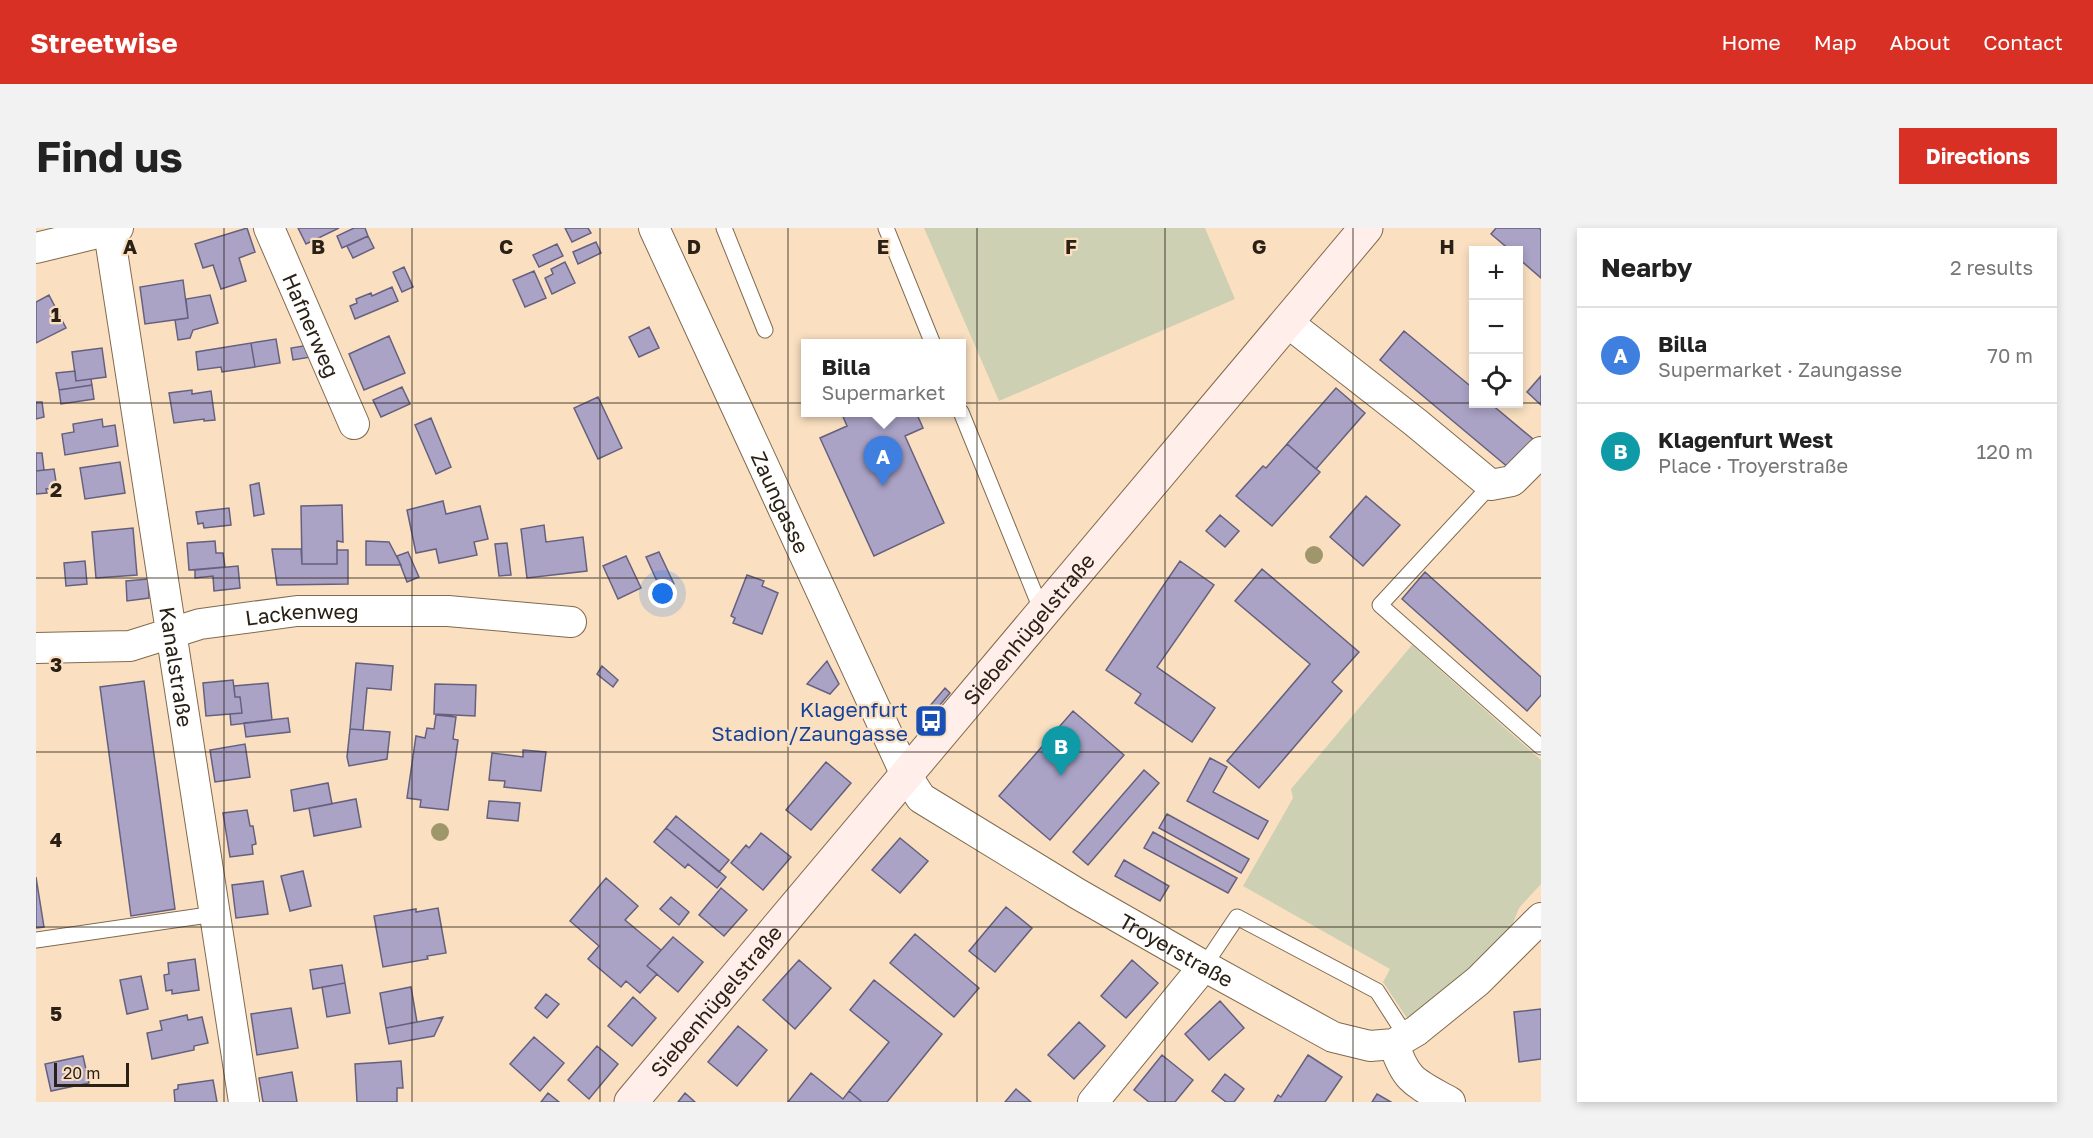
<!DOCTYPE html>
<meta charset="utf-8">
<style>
:root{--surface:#fff;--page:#f2f2f2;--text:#222;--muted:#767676;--line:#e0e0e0;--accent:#d93025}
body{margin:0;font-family:"Golos Text",sans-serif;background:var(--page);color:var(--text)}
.controls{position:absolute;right:18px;top:18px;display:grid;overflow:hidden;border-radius:0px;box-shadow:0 3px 9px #0003}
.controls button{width:54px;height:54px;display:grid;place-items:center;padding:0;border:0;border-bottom:2px solid var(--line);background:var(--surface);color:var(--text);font:30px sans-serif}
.scale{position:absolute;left:18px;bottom:15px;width:75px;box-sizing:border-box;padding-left:6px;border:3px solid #2a2015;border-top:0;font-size:16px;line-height:21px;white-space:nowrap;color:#2a2015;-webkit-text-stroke:4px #fae0c1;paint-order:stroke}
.you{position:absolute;left:627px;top:366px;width:21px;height:21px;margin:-15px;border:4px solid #fff;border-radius:50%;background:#1a73e8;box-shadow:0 0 0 9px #1a73e833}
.badge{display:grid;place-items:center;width:39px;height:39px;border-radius:50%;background:var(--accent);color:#fff;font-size:20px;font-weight:700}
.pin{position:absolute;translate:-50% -50px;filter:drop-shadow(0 2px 3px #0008)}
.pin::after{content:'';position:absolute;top:32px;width:21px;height:18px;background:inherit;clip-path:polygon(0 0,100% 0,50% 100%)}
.popup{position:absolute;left:765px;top:111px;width:165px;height:78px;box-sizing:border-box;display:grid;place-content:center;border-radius:0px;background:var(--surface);filter:drop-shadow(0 2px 4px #0005);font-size:20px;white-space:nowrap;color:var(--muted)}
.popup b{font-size:22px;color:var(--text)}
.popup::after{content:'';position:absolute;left:50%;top:100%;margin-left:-12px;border:12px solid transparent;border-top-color:var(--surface)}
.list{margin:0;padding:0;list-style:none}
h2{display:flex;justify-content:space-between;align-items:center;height:78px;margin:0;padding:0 24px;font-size:26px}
h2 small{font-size:20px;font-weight:400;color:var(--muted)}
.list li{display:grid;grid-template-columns:39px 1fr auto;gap:18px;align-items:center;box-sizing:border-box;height:96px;padding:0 24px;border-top:2px solid var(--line)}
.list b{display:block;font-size:22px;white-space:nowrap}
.list p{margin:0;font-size:20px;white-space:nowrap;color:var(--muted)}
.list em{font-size:20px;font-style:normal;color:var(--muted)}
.icon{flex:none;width:33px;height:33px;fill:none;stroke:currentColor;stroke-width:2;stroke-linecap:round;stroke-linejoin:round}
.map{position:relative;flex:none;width:1505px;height:874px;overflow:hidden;border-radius:0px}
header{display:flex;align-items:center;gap:36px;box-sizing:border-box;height:84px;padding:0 30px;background:var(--accent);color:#fff}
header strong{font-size:28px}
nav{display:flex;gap:33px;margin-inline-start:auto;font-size:21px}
.intro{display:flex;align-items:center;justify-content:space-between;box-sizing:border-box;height:144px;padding:0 36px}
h1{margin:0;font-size:42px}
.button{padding:15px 27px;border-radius:0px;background:var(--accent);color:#fff;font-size:21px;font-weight:700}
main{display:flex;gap:36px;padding:0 36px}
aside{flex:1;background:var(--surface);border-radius:0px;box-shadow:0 3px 9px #0003}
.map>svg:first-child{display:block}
</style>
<header>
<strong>Streetwise</strong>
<nav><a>Home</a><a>Map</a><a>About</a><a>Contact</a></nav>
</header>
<div class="intro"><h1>Find us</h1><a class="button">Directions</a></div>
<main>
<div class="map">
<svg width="1505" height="874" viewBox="0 0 1505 874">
<rect width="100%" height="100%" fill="#fae0c1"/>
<path fill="#cdd0b2" d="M888,0H1169L1199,71L963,173Z
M1376,417L1505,532V656L1483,680L1475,700L1440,735L1400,770L1371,790L1347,754L1354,741L1207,658L1257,570L1255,561Z"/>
<path fill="#aaa3c6" stroke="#66607f" stroke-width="1.5" d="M211,0L219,24L203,30L210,53L185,61L177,37L167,40L159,16Z
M262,0H303L270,16Z
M318,0H329L332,8L306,20L301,8Z
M529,0H552L555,5L536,14Z
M1460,0H1503L1505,2V50L1482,30V22H1474L1455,6Z
M332,8L338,20L317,30L311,18Z
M560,14L565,25L542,36L537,24Z
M521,16L527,28L503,39L497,27Z
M529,34L539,55L516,66L509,50L517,46L515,41Z
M368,39L377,59L366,64L357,44Z
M498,43L510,70L489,79L477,52Z
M147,52L152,90L109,96L104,59Z
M356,59L362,73L319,91L314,78L321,75L320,71L335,65L336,68Z
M13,67L30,100L0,115V74Z
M174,67L182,95L157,102L154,110L142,112L139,92L152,90L150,71Z
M613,99L623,120L603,129L593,109Z
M1368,103L1438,161V176H1455L1497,211L1473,240L1344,132Z
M353,108L369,145L328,162L313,126Z
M240,111L244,135L219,139L215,115Z
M215,115L219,139L186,144L185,139L162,142L160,124Z
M273,117L275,129L257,132L255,120Z
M66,120L70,149L40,153L36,124Z
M39,143L40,153L55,151L56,157L23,162L20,145Z
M1505,148V177L1491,164Z
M56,157L58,171L25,176L23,162Z
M366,159L374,176L345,189L337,172Z
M1300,160L1329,185L1280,241L1251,216Z
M156,162V166L175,163L179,192L168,193V191L138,195L133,165Z
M562,169L586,220L562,231L538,180Z
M0,174H6L8,189L0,191Z
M805,184H880L887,200L869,208L908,295L838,328L784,210L811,198Z
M395,190L415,239L400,246L379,197Z
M66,191L67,199L79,197L82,218L29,227L26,206L38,204L37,196Z
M1251,216L1284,244L1236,298L1200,268L1227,238L1230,240Z
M0,225H6L8,242L0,243Z
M84,234L89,265L49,271L44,240Z
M18,241L21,260L10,261L11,265L0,266V243Z
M223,255L228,286L218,288L214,257Z
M1330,268L1364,297L1327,338L1294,309Z
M407,273L410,286L444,278L452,311L438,314L441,327L403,335L400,321L380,325L371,282Z
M306,277L307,314L301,313V336H266L265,278Z
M193,280L195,297L168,300L167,295L162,296L160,284Z
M1184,287L1203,303L1189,319L1170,303Z
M508,297L510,314L547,309L551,343L491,350L485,301Z
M97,300L101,347L60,350L56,304Z
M179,313L180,325H187L189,339L153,342L151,315Z
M330,313L353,314L365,337H330Z
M471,315L475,347L463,348L459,316Z
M236,321H265L266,336H301V322H312V356L241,357Z
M372,324L383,349L371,354L361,328Z
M623,324L638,356L625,362L610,329Z
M590,328L605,360L582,371L567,338Z
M49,333L51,356L30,358L28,335Z
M1144,333L1178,357L1121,439L1179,480L1156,514L1099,475L1105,466L1070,442Z
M202,338L204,360L178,363L177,348L159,350V342Z
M1226,341L1323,424L1296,454L1306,463L1223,560L1191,533L1274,436L1199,373Z
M1389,344L1505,449V467L1491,483L1366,371Z
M711,347L728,353L726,358L742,365L726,406L697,395L699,390L695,388Z
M112,351L113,370L91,373L90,353Z
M791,433L803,456L794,466L771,456Z
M320,435L357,438L355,462L331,460L327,502L314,501Z
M566,438L582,452L577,459L561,446Z
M197,452L199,469H204L206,485L170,488L167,455Z
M108,453L139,681L95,688L64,459Z
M232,455L236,492L195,497L194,486L206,485L204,469H199L198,458Z
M399,456L440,457L439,488L398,486Z
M909,460L914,465L898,484L893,479Z
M1037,483L1088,527L1014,612L963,568Z
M400,487L420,489L417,511L422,512L412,582L384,579L385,572L371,570L380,508L389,510L391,500L398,501Z
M252,490L254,504L210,509L208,495Z
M314,501L354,504L351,531L313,538L311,529Z
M209,516L214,549L179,554L174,522Z
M487,522L510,524L505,563L468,559L469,553L453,552L456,525L487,529Z
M1174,530L1191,539L1177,564L1232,593L1222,611L1151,573Z
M790,534L815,555L775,602L750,582Z
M1108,542L1123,555L1052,637L1037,624Z
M292,555L296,576L258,583L255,562Z
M320,571L325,599L278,608L273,580Z
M453,573L484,575L482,593L451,590Z
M211,582L214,598H217L220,616L216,617L217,626L194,629L187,585Z
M1131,586L1213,631L1205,645L1123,600Z
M640,588L693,632L683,644L630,600Z
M630,600L690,649L681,660L652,636L649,640L618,614Z
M1117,604L1201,650L1192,665L1108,620Z
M725,605L755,629L727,662L695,635L710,617L713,620Z
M864,610L892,633L864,665L836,642Z
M1088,632L1133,658L1124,673L1079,648Z
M267,643L275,678L254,683L245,648Z
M0,649L8,699L0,700Z
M570,650L602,678L589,692L625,722L611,738L621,746L604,765L590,753L585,759L552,731L563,718L534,693Z
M227,653L232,686L200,690L196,657Z
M685,660L711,682L688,708L663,687Z
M635,669L653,684L643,697L624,681Z
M970,679L996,700L959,744L933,723Z
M402,680L410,725L391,728L392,731L347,739L338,688L380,681V684Z
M879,706L943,760L918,789L854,735Z
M637,709L667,734L642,764L611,738Z
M159,731L163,762L136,766V762L130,763L128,747L133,746L132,735Z
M763,732L795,760L759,801L727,772Z
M1096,732L1122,755L1090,790L1065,768Z
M306,737L309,755L277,761L274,742Z
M105,748L112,781L91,786L84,752Z
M838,752L906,806L851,874H826L813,863L853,814L814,782Z
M309,755L314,785L291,789L286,759Z
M375,759L381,794L350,800L344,765Z
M510,766L523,776L511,790L499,780Z
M597,769L620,790L596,818L572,798Z
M1184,773L1208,800L1173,832L1149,806Z
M255,780L262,820L221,827L215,786Z
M1505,781V831L1483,834L1478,784Z
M151,787L152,792L166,789L172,815L158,818V822L116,831L111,805L126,802L124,793Z
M407,789L398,808L353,816L350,800Z
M1043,794L1069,818L1038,851L1012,827Z
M702,798L731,822L701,858L672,834Z
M498,809L528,835L504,863L474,836Z
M561,818L582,836L553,871L532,852Z
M1126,827L1157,852L1139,874H1113L1098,862Z
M1272,827L1306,849L1289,874H1238L1242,867L1245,869Z
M47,828L53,855L15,863L9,836Z
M365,833L367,860H361V874H321L319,836Z
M256,844L261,874H227L223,850Z
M775,845L807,871L813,863L826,874H752Z
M1189,846L1208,861L1198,874H1190L1176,863Z
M177,852L181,874H139L138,862L142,861V857Z
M980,861L995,874H969Z
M512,865L523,874H505Z
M649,865L659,874H642Z
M1341,866L1355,874H1336Z"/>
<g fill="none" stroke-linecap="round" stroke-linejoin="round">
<defs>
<path id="lane" d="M688,0L729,102
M850,0L897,116
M925,184L1007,386
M1455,257L1344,377L1505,519
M0,712L179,686
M1168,738L1201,689L1341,763L1370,808"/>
<g id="street">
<path id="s1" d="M233,0L318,196"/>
<path id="s2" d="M618,0L870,547L885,570L1042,666L1168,738L1297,809L1334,818L1358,816L1380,803L1442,753L1505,690"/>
<path id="s3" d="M73,4L208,874"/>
<path d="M0,20L82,0"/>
<path d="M1251,94L1379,194L1455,257L1476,253L1505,224"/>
<path id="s4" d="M0,420L94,418L164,396L261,383H412L535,394"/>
<path d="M1358,816C1370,854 1380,855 1414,874"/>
<path d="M1057,874L1168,738"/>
</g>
<g id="secondary">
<path id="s5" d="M595,874L1330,0"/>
</g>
</defs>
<use href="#lane" stroke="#816a4f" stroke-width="17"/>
<use href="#street" stroke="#816a4f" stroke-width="32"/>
<use href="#secondary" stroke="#816a4f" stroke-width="35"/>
<use href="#lane" stroke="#fff" stroke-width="15"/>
<use href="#street" stroke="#fff" stroke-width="30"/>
<use href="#secondary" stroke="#ffeee9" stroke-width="33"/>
</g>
<g fill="#a0966b">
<circle cx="1278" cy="327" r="9"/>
<circle cx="404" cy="604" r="9"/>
</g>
<path fill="none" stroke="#2a2015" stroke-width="1.5" stroke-opacity="0.55" d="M188,0V874M376,0V874M564,0V874M752,0V874M941,0V874M1129,0V874M1317,0V874M0,175H1438M1482,175H1505M0,350H1505M0,524H1505M0,699H1505"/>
<defs>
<symbol id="bus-square" viewBox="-11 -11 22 22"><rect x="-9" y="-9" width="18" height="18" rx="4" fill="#1a4fb4" stroke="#fae0c1"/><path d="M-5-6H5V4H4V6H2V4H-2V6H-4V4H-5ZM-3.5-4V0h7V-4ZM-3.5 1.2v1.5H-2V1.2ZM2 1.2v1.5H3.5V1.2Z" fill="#fff"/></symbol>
</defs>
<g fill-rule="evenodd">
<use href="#bus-square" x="876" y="474" width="38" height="38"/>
</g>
<g text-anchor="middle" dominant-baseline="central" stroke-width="4.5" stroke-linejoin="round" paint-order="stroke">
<g font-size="21" fill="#2a2015" stroke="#fae0c1">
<text stroke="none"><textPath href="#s1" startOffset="106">Hafnerweg</textPath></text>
<text stroke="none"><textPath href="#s2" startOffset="302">Zaungasse</textPath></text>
<text stroke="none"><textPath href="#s4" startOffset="270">Lackenweg</textPath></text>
<text stroke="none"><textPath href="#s5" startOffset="618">Siebenhügelstraße</textPath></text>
<text stroke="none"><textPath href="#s3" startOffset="440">Kanalstraße</textPath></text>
<text stroke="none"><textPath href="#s2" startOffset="927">Troyerstraße</textPath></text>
<text stroke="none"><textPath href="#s5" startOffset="132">Siebenhügelstraße</textPath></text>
</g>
<g font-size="21" fill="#164399" stroke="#fae0c1" text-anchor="end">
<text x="872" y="481">Klagenfurt<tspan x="872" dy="24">Stadion/Zaungasse</tspan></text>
</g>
</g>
<g font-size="20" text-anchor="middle" font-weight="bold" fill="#2a2015" stroke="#fae0c1" stroke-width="4.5" stroke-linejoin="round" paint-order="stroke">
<text x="94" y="26">A</text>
<text x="282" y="26">B</text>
<text x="470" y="26">C</text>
<text x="658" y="26">D</text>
<text x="847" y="26">E</text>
<text x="1035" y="26">F</text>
<text x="1223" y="26">G</text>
<text x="1411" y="26">H</text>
<text x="20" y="94">1</text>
<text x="20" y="269">2</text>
<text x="20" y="444">3</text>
<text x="20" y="619">4</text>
<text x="20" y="793">5</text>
</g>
</svg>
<div class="controls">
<button>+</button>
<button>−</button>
<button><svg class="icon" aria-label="locate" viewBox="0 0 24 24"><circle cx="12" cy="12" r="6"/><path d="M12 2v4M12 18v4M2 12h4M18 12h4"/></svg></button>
</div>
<div class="scale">20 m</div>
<div class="you"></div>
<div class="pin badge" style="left:847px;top:258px;background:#3f7fe0">A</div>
<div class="popup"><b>Billa</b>Supermarket</div>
<div class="pin badge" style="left:1025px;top:548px;background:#0f9aa8">B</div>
</div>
<aside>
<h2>Nearby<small>2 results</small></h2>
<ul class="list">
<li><span class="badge" style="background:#3f7fe0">A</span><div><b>Billa</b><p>Supermarket · Zaungasse</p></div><em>70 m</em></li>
<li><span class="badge" style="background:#0f9aa8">B</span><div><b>Klagenfurt West</b><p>Place · Troyerstraße</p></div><em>120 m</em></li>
</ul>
</aside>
</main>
